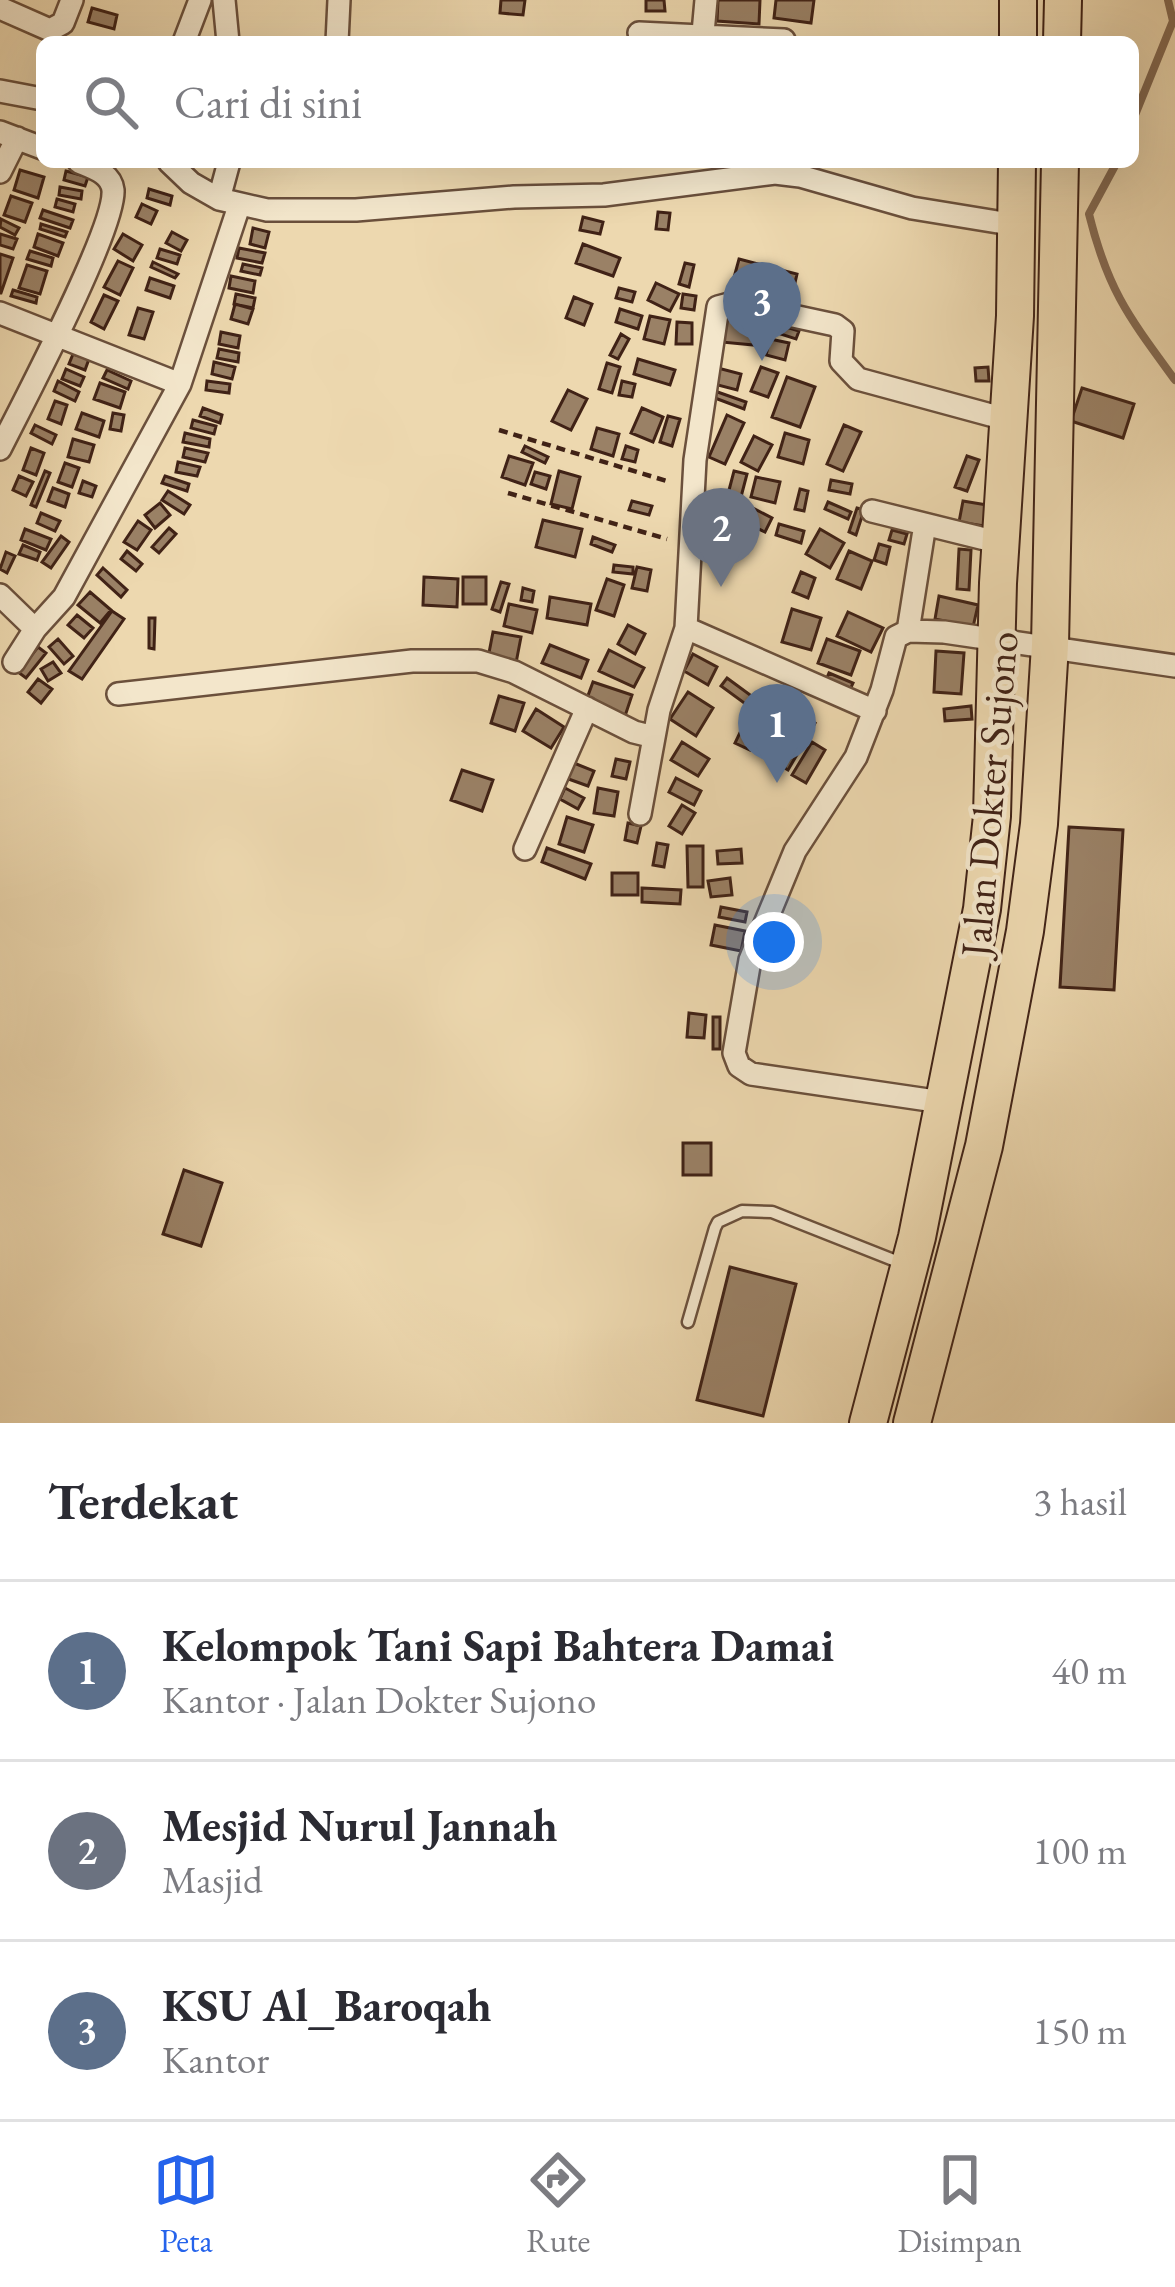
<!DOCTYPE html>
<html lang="id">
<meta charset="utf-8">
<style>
:root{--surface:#fff;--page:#f7f7f7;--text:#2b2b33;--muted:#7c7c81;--line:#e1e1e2;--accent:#2563eb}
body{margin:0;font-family:"EB Garamond",serif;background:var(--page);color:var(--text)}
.you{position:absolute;left:774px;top:942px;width:42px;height:42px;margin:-30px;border:9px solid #fff;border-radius:50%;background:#1a73e8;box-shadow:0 0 0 18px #1a73e833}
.badge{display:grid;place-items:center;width:78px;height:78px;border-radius:50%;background:var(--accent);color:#fff;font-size:39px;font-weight:700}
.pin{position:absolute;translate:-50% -99px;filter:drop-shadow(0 3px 6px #0008)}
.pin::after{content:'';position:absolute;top:63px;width:42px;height:36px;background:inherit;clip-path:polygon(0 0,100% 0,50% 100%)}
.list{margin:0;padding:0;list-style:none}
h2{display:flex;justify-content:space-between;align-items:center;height:156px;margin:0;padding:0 48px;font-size:51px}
h2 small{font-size:39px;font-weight:400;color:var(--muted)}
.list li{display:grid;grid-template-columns:78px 1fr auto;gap:36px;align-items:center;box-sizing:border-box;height:180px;padding:0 48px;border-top:3px solid var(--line)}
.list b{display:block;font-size:45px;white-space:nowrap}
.list p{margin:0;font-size:39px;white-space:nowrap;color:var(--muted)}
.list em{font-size:39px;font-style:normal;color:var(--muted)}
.icon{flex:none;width:66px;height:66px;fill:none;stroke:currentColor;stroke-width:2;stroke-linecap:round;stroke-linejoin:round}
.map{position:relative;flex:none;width:1175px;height:1423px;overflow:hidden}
.search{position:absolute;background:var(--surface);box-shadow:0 12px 48px #0002;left:36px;right:36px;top:36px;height:132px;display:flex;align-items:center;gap:30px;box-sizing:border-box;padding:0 42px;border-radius:18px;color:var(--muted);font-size:45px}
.sheet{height:696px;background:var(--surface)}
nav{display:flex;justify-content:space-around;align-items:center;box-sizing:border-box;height:168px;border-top:3px solid var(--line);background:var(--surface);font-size:33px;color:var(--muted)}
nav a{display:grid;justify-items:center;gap:6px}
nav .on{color:var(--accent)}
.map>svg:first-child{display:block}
</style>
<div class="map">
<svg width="1175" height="1423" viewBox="0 0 1175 1423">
<rect width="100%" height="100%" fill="#edd8af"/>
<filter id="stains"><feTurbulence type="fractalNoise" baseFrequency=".00167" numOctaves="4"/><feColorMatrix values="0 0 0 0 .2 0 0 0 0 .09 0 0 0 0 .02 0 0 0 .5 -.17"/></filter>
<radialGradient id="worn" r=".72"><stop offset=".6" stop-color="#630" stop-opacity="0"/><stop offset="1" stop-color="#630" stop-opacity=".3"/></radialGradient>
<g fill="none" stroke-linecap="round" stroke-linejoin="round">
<path stroke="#846a53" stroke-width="8" d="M1133,120L1173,21L1168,0
M1117,162L1089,214C1108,291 1129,317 1175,380"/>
</g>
<path fill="#9a8166" stroke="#402216" stroke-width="3" d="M501,0H525L523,15L500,13Z
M646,0H664L665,11H646Z
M718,0H760L759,24L717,21Z
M776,0H814L811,23L774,18Z
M92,8L117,15L114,29L88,22Z
M20,170L44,177L38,198L14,190Z
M66,171L88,177L85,186L64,180Z
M60,187L82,191L81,199L59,195Z
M149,189L172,196L170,205L147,198Z
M11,196L32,203L25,222L4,215Z
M57,199L75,204L73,212L55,207Z
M142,204L157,211L151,224L136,217Z
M43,210L73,220L70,228L40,218Z
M658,212L670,213L668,230L656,229Z
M583,217L603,222L600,234L580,230Z
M1,219L19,228L15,235L0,227Z
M41,224L67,232L65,237L40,229Z
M253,228L269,232L265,248L250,244Z
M172,232L187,240L181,251L166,243Z
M0,234L17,239L13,249L0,245Z
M38,234L63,243L58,256L34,247Z
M123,234L142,245L133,261L114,249Z
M583,244L620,258L613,276L576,263Z
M239,248L265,253L262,263L237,258Z
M160,249L180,255L177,264L157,258Z
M30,251L53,258L51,266L27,259Z
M0,254L13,258L1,293H0Z
M739,259L797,274L791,300L732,285Z
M118,261L133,268L120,295L104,287Z
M153,262L178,274L175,278L151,267Z
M685,263L694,265L689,287L679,284Z
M243,264L262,268L260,275L241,271Z
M27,265L47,271L40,294L19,288Z
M231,276L255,281L253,293L229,288Z
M150,278L174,286L170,298L146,290Z
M656,283L679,294L670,311L648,300Z
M619,288L635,292L632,302L616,298Z
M13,290L37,297L36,303L11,296Z
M236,294L255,298L253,308L234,304Z
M683,294L696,296L694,310L681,308Z
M104,295L118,301L104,329L91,322Z
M574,297L592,304L584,325L566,318Z
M235,304L253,309L248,324L231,319Z
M138,308L153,312L144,339L129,335Z
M620,309L642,316L638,329L616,322Z
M650,316L670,320L664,344L644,339Z
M723,319L756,322L754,345L721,342Z
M767,321L799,331L796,339L765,329Z
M677,322L692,323V344H676Z
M221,332L240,336L238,348L219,344Z
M621,334L629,339L618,359L610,355Z
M770,339L789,343L785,360L766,355Z
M219,349L239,353L238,362L217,358Z
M73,354L89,359L85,370L69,364Z
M638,359L675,370L670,385L634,374Z
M214,362L235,367L232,379L212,374Z
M607,363L620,367L612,393L599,389Z
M714,367L741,374L737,390L710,383Z
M761,367L778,373L768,397L751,391Z
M988,367L989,381H976L975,368Z
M66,369L84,377L80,386L62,379Z
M107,370L131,381L128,389L103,378Z
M787,377L815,387L800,427L772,417Z
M58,381L79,392L75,401L54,391Z
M207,381L230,384L229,393L206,390Z
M622,381L635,384L632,397L619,395Z
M100,383L125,392L120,408L94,399Z
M1082,388L1134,404L1123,438L1071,421Z
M709,389L746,402L744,409L707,395Z
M568,390L587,399L571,430L552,421Z
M55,401L67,405L61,424L48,419Z
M203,408L222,415L220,423L200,416Z
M642,408L663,417L653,442L631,433Z
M82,413L104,421L99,437L76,429Z
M113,413L124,415L121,431L110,429Z
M727,415L744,423L725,464L709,457Z
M668,416L680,419L672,446L660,442Z
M193,420L216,426L214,434L191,428Z
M35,425L56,435L52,444L31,433Z
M844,425L861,432L843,471L827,464Z
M597,428L619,434L613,456L591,449Z
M185,433L210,439L209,447L183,442Z
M785,433L809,440L803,464L778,457Z
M754,436L772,445L758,471L741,462Z
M73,439L94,445L89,462L68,457Z
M525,446L548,457L545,463L522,452Z
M626,446L638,450L635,462L622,459Z
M31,448L44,453L36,475L23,470Z
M185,448L208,453L205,462L183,457Z
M509,456L533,463L525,485L502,477Z
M967,456L979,460L967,491L955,487Z
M178,462L200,467L197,476L176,472Z
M65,463L79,468L72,487L58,482Z
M45,471L50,473L36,507L31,505Z
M559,471L580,477L572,509L551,504Z
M734,471L747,474L741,497L728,494Z
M535,472L550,476L546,489L531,484Z
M19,476L33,482L26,496L13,490Z
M165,476L189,484L187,491L162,483Z
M756,477L780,482L775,503L751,497Z
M831,480L852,484L850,494L829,490Z
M83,481L96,486L92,497L79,493Z
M53,488L69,494L65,507L48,501Z
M800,489L808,491L804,511L795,509Z
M168,491L190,505L184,514L162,500Z
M714,500L739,506L734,528L709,522Z
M632,501L652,506L649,515L629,510Z
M963,501L987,505L984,526L959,522Z
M828,502L851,512L848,519L825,509Z
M160,503L170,515L155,528L145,515Z
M749,506L772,518L765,532L742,521Z
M857,508L864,510L856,535L849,532Z
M41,513L60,521L55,531L37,523Z
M543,520L582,529L575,557L536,547Z
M138,521L151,530L137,550L124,542Z
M779,524L804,531L801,543L776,535Z
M169,528L176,534L159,553L152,547Z
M25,529L51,539L46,550L21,540Z
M820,529L844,543L830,568L806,554Z
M892,530L907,534L904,544L889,540Z
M61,536L69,542L51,568L42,562Z
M593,537L615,545L612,552L591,544Z
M879,544L890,547L886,564L874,560Z
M23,545L40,552L37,560L19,554Z
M959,549L971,550L969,590L957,589Z
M127,551L142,564L136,571L121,559Z
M849,551L872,561L861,589L837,579Z
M6,552L15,556L7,573L0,569Z
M614,565L633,567V574L613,572Z
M637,567L651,570L647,591L632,588Z
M103,568L127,590L121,597L97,575Z
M801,572L815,578L808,598L793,592Z
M424,577L458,579L457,607L423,605Z
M463,577H486V604H463Z
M607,579L624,585L614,616L596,610Z
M501,582L509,584L500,612L492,609Z
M523,588L534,591L532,602L521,600Z
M90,592L111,610L100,623L78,605Z
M939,596L978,605L973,627L935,619Z
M550,597L591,604L587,625L547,618Z
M509,604L537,610L532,633L504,626Z
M792,609L821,618L811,650L782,642Z
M112,611L124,619L82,679L69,671Z
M848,612L883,628L871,652L837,636Z
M77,615L93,628L84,638L68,625Z
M149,618H155L154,649L149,648Z
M628,625L645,634L635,654L618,644Z
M493,632L521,637L516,663L488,658Z
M58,639L73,656L64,664L49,647Z
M827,639L860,651L851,675L818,663Z
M550,645L588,660L581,678L542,663Z
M38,647L46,653L26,678L18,672Z
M609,650L644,668L634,687L599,671Z
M936,651L964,653L961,694L934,692Z
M693,654L717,667L708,685L684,671Z
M53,662L61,673L48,681L41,669Z
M829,673L853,683L848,694L824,685Z
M727,678L757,700L751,708L721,686Z
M38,679L52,689L41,703L28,692Z
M593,682L632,695L625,716L586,701Z
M688,692L713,708L696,736L670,719Z
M778,694L796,709L786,721L768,707Z
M499,696L524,703L515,731L491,723Z
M971,706L972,719L945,721L944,709Z
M536,709L564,727L551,748L523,731Z
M801,715L815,723L808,736L794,728Z
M746,720L761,728L750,750L735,743Z
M786,736L802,746L788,770L771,760Z
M682,742L709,759L698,776L671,760Z
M812,742L825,750L806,783L792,775Z
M616,759L630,762L626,779L612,776Z
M569,761L594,771L588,786L563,777Z
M462,770L493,780L482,811L451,800Z
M676,778L701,791L694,805L669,792Z
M565,788L584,798L578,809L560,799Z
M598,788L618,792L614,816L594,813Z
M682,805L695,813L682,834L669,826Z
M567,817L593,825L584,852L559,844Z
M628,823L641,826L637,843L625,840Z
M1069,827L1123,830L1114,990L1060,987Z
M657,843L668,845L664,867L653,865Z
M687,846H703V887H688Z
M547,848L591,864L585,879L542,862Z
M741,849L742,863L718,864L717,851Z
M612,873H638V895H612Z
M730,878L732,895L711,897L708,881Z
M642,888L681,890L680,904L642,902Z
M721,907L747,912L745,922L719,917Z
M715,925L745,931L741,951L711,945Z
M689,1013L706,1015L704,1038L687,1037Z
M713,1017H720V1049H713Z
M683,1143H711V1175H683Z
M184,1170L222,1183L201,1246L163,1234Z
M730,1267L796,1284L763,1416L697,1400Z"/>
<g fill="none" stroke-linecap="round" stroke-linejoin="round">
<defs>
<path id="lane" d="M688,1322L715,1228L718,1222L742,1211L772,1212L901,1263"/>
<path id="street" d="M224,0L228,42
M0,8L50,30L63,23L72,0
M639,33L784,40
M703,33L706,0
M184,42L200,0
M337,42L339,0
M0,91L42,99
M0,132L42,148
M169,162L191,183L219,199L267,210H356L514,197L604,195L775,173L800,176L912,208L1016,225
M0,172L17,138
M219,199L229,162
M0,313L180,384
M0,449C22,405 116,228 113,190C111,173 93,168 79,162
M872,511L1001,543
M0,595L35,629L64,597L180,384L239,206
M686,628L875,711
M908,631L925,524
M14,662L35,629
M118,694L412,661H478L514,672L634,732L654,737
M640,814L659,710L686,628L695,460L718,307L733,303L835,325L843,331L841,361L858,379L1009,420
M525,849L587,708
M942,1102L751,1074L739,1066L734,1053L750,960L795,851L856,757L882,690L896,637L908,631L944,632L1175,666"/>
<path id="highway" d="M1018,42V0
M1062,42L1063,0
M868,1423L917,1237L982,909L992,816L998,583L1015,316L1017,162
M912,1423L984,1146L1025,931L1039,824L1050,645L1060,162"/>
</defs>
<use href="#lane" stroke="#6b503c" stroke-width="15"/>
<use href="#street" stroke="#6b503c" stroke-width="26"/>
<use href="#highway" stroke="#402216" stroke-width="40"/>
<path stroke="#402216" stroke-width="4.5" stroke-dasharray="9 6" stroke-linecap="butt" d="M499,430L670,482
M508,493L667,539"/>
<use href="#lane" stroke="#f3e6cb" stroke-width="10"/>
<use href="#street" stroke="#f3e6cb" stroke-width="21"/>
<use href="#highway" stroke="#edd8af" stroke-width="36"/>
</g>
<g text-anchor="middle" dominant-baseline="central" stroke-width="9" stroke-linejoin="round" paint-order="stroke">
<g font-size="42" fill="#402216" stroke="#f3e6cb">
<text transform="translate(989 794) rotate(-85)">Jalan Dokter Sujono</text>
</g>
</g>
<rect width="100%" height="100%" filter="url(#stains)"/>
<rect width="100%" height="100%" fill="url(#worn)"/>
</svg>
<div class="you"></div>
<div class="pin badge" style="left:777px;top:783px;background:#5c6f8a">1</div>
<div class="pin badge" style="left:721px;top:587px;background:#6b7280">2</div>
<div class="pin badge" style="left:762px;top:361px;background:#5c6f8a">3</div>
<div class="search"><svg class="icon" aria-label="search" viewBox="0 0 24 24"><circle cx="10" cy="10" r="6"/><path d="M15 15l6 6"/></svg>Cari di sini</div>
</div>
<section class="sheet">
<h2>Terdekat<small>3 hasil</small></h2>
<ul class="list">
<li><span class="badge" style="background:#5c6f8a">1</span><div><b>Kelompok Tani Sapi Bahtera Damai</b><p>Kantor · Jalan Dokter Sujono</p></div><em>40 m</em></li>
<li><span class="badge" style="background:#6b7280">2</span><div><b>Mesjid Nurul Jannah</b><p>Masjid</p></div><em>100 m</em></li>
<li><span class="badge" style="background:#5c6f8a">3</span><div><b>KSU Al_Baroqah</b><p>Kantor</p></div><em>150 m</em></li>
</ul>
</section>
<nav>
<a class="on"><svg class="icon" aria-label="map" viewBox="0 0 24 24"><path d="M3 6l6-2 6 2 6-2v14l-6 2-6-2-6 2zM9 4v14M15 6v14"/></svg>Peta</a>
<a><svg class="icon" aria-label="directions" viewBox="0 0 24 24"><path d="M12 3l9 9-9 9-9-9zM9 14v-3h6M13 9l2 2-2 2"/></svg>Rute</a>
<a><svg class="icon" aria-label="saved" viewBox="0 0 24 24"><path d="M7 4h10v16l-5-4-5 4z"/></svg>Disimpan</a>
</nav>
